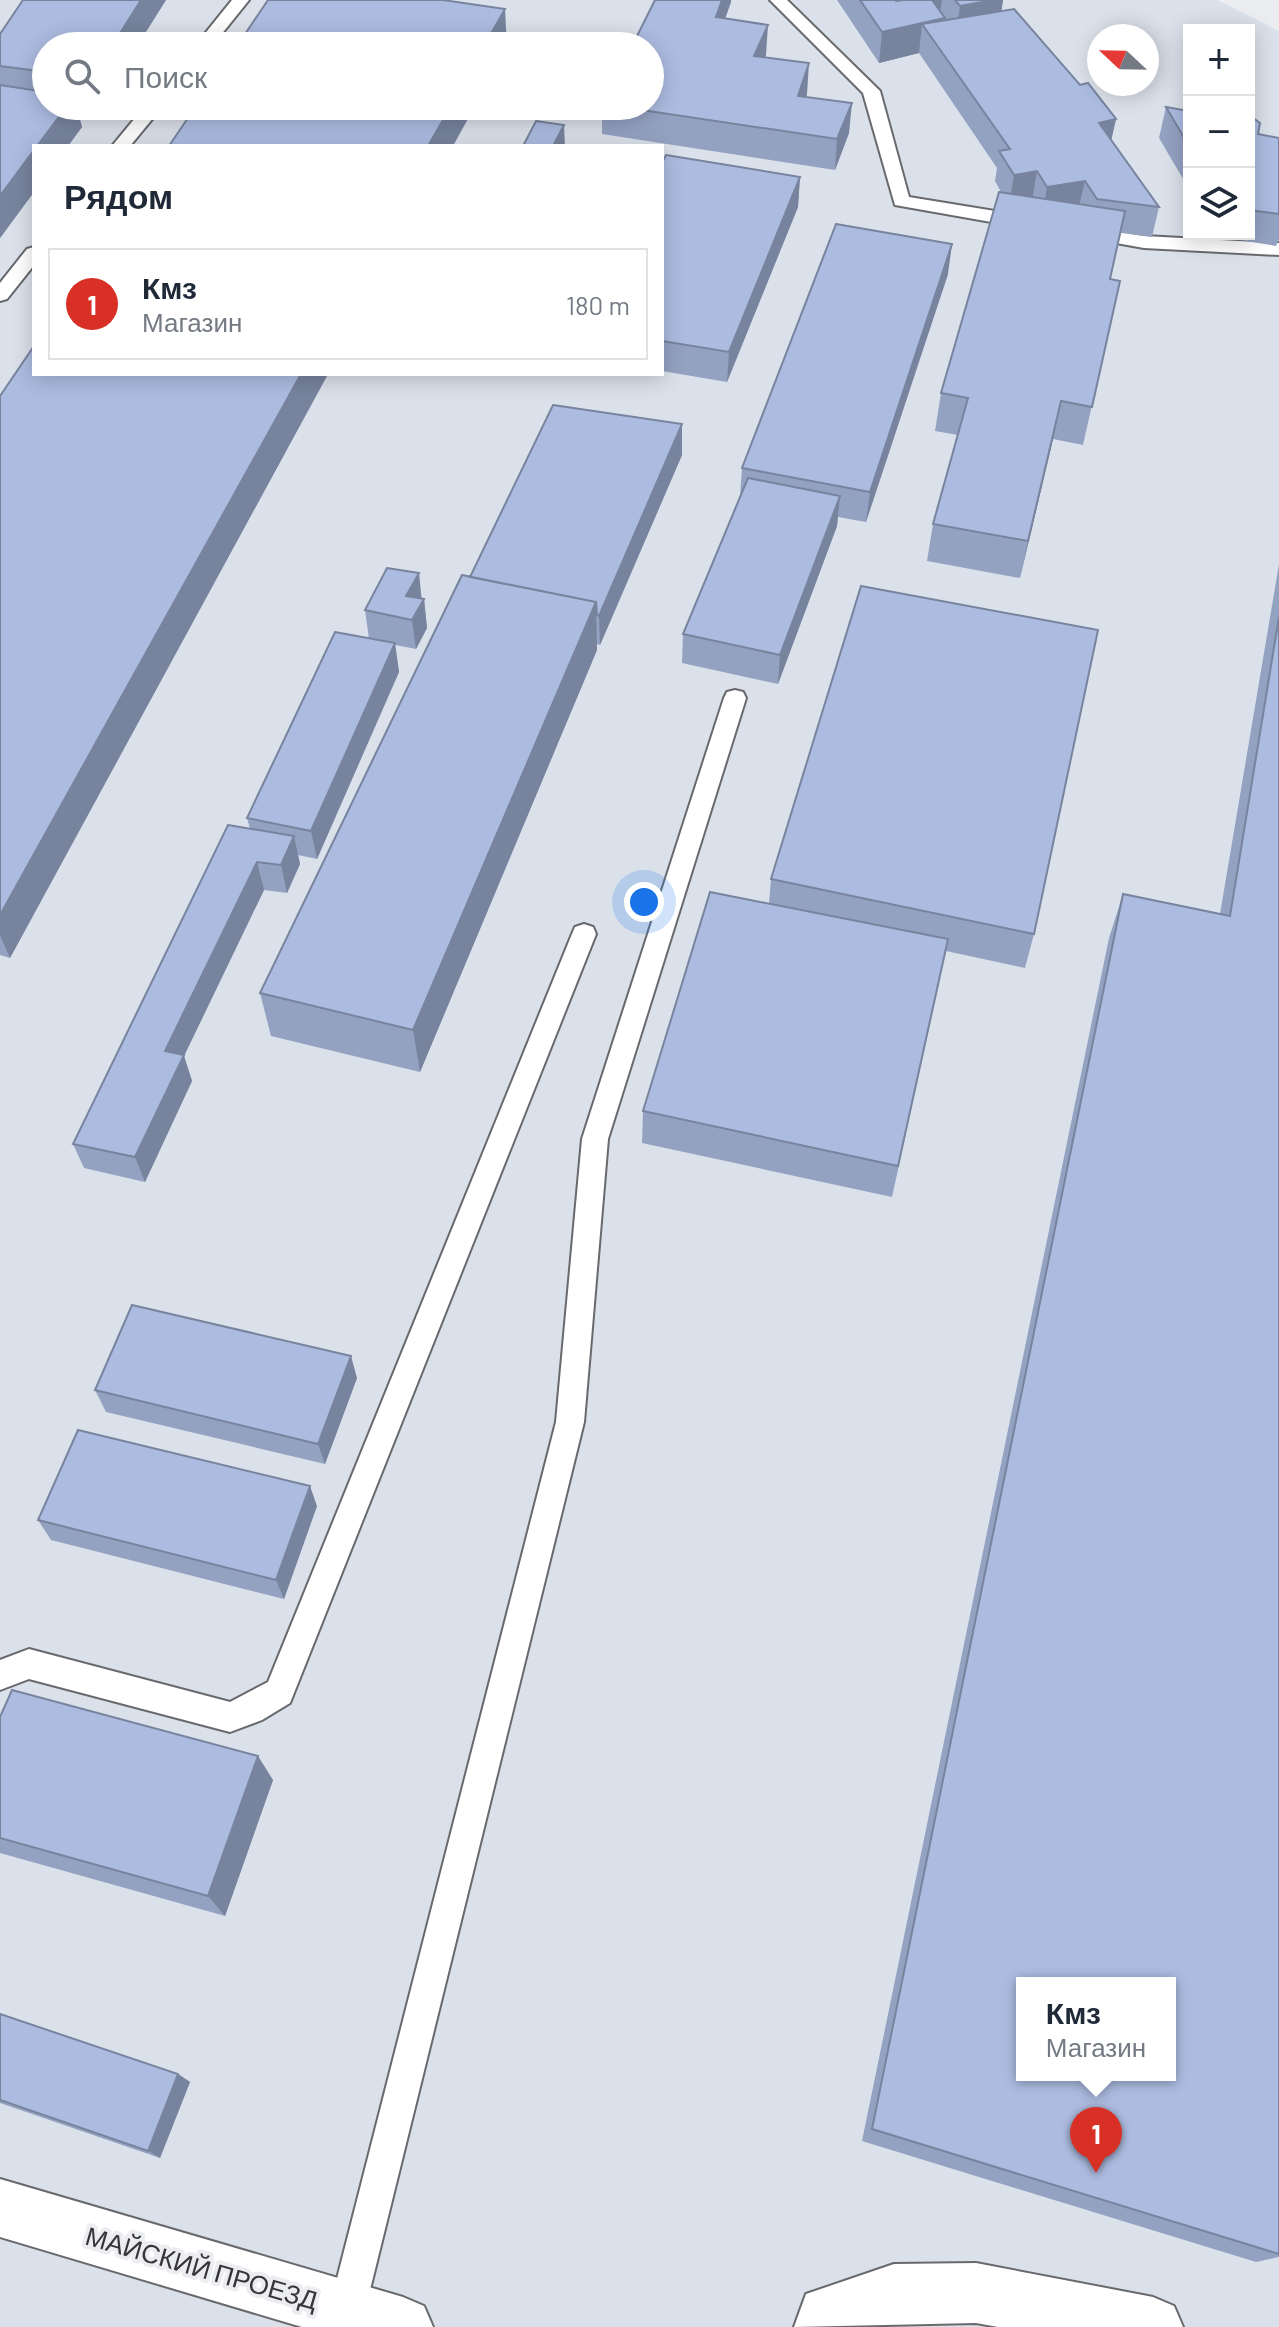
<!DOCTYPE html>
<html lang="ru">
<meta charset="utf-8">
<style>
:root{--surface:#fff;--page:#f2f2f3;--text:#1f2937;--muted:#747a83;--line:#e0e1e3;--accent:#d93025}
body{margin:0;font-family:Barlow,sans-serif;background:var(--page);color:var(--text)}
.controls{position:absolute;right:24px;top:24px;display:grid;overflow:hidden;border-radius:0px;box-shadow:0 4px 20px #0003}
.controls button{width:72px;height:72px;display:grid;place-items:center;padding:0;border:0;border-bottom:2px solid var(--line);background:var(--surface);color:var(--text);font:40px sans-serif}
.compass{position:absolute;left:1087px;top:24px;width:72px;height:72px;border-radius:50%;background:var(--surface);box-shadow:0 4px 20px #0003;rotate:292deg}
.you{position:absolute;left:644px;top:902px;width:28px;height:28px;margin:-20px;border:6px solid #fff;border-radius:50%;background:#1a73e8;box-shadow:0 0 0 12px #1a73e833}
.badge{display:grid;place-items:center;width:52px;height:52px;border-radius:50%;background:var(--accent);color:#fff;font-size:26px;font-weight:700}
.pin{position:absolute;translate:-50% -66px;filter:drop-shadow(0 2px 4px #0008)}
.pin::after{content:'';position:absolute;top:42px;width:28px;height:24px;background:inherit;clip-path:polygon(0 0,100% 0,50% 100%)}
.popup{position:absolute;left:1016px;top:1977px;width:160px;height:104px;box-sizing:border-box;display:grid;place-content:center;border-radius:0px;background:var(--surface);filter:drop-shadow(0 2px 6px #0005);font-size:26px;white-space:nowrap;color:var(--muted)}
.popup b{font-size:30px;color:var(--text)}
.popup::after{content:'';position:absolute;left:50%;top:100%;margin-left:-16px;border:16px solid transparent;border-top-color:var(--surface)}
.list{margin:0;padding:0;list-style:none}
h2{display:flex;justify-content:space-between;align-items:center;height:104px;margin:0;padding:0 32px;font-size:34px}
h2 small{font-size:26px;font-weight:400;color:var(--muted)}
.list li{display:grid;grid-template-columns:52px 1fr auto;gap:24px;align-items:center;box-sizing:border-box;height:112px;margin:0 16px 16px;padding:0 16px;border:2px solid var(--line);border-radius:0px}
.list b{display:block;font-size:30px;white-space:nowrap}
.list p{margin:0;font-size:26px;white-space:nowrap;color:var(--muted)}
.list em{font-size:26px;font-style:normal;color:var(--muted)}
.icon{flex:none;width:44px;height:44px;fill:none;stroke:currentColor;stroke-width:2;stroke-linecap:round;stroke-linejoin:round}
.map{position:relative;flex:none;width:1279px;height:2327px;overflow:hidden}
.search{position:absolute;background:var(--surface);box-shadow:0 4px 20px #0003;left:32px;top:32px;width:632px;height:88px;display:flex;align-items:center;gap:20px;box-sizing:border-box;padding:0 28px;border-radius:44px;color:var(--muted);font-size:30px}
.panel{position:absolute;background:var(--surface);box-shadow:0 4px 20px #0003;left:32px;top:144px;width:632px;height:232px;border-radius:0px}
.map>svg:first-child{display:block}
</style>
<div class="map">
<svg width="1279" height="2327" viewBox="0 0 1279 2327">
<rect width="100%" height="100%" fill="#ebedf1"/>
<path fill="#dbe1ea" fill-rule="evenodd" d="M0,0H1217L1279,31V2327H0ZM1189,30H1249V234H1189ZM1099,36H1147V84H1099ZM46,46H650V106H46ZM34,146H662V374H34ZM1022,1983H1170V2075H1022Z"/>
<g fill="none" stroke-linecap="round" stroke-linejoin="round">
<defs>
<path id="lane" d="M232,0H249L212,46H195Z
M770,0H787L880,91L909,197L1025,216L1031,218L1034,222L1031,226L1025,228L895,205L863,93Z
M145,106H163L130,146H112Z
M1084,226L1144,236L1279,243V255L1144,248L1077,236L1075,232L1077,228Z
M34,247V265L7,299L0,301V283L27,249Z
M735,690L743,692L746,698L608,1139L584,1422L365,2310L359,2322L345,2327L335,2322L329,2310L556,1422L582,1139L724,698L727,692Z
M584,924L593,927L596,934L290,1703L262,1720L230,1732L29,1679L0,1690V1660L29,1649L230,1702L268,1682L572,934L575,927Z"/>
<path id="street" d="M0,2179L403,2297L424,2306L433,2327H302L0,2237Z
M976,2263L1153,2297L1174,2306L1183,2327H998L976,2323L794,2327L806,2294L894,2264Z"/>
</defs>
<use href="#lane" stroke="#68696d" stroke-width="4"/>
<use href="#street" stroke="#68696d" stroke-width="4"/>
<use href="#lane" fill="#fff" fill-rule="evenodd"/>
<use href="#street" fill="#fff" fill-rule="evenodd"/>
</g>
<path fill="#94a2c2" d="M23,0H166L137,46H46V106H76L82,127L68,146H34V192L0,238V34Z
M837,0H1003L1001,11L1116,119L1111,140L1159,207L1152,237L1121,233L1110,279L1120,281L1083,445L1053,439L1020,578L927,561L933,524L958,435L935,431L941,393L1001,192L995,181L997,168L919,53L879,63Z
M731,2L725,18L766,55L765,57L807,94L806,97L849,133L835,170L602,134V106H650Z
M1166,107L1189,111V189L1159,138Z
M1249,115L1258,134L1279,138V239L1276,246L1208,235V234H1249Z
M662,163L800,177L798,207L727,382L662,371Z
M948,274L866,522L838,517L837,526L778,684L682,663L683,634L740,497L742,468Z
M34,374H328L10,958L0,955V396Z
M682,455L600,645L597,644V650L420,1072L271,1036L260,993L470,577Z
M1279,564V2257L1256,2262L862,2141L1109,938L1123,894L1220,914Z
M422,598L424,599L427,628L416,649L395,645L399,672L317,859L298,855L300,864L287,893L264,890L184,1056L192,1081L145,1182L84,1168L73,1144L250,829L247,818L369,639L365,610Z
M771,879L1034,934L1025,968L946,951L892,1197L642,1143L643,1111L769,903Z
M357,1378L325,1464L106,1412L95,1390Z
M317,1506L284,1599L51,1540L38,1520Z
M0,1717L273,1780L225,1916L0,1853Z
M0,2014L178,2074L190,2082L160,2158L0,2103Z"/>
<path fill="#78849e" d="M141,0H166L137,46H112Z
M722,0H731V2L715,47L716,17Z
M904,0H942L940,12Z
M993,0H1003L999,28L956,37L960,6Z
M505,9L507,46H484Z
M945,18L941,48L922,24L919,53L879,63L882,32Z
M768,25L766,55L752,86L754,56Z
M809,63L807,94L796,126L798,96Z
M852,103L849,133L835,170L837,139Z
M67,106H76L82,127L68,146H37Z
M451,106H475L453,146H428Z
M1116,119L1109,150L1099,123Z
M564,125L565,146H553Z
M34,150V192L0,238V196Z
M1037,171L1032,201L1009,205L1014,175Z
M800,177L798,207L727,382L729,352Z
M1085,181L1078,211L1042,217L1047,187Z
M952,244L948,274L866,522L870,492Z
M301,374H328L10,958L0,935V915Z
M1061,401L1053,439L1020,578L1028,541Z
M682,424V455L600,645L599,616Z
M840,496L837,526L778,684L780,655Z
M419,573L422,602L424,599L427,628L416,649L412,620L406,596Z
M596,602L597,650L420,1072L413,1030Z
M395,643L399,672L317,859L311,831Z
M294,836L300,864L287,893L281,865Z
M257,862L264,890L184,1056L192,1081L145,1182L135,1157L165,1051Z
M351,1356L357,1378L325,1464L318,1444Z
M310,1486L317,1506L284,1599L276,1580Z
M258,1756L273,1780L225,1916L208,1896Z
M178,2074L190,2082L160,2158L148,2151Z"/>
<path fill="#acbce1" stroke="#78849e" stroke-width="2" fill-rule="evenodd" d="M23,0H141L112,46H46V72L0,66V34Z
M268,0H443L505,9L484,46H237Z
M655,0H722L716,17L768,25L754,56L809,63L798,96L852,103L837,139L615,106H650V46H632Z
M860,0H895L896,1L904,0H932L945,18L882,32Z
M955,0H993L960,6Z
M1014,9L1080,85L1088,83L1116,119L1099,123L1159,207L1097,199L1085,181L1047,187L1037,171L1014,175L999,151L1010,149L922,24Z
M0,85L46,92V106H67L37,146H34V150L0,196Z
M196,106H451L428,146H169Z
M1166,107L1189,111V146Z
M1249,115L1260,123L1258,134L1279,138V214L1249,210Z
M536,121L564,125L553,146H523Z
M666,155L800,177L729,352L662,341V163Z
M999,192L1125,211L1110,279L1120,281L1092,407L1061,401L1028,541L933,524L968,398L941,393Z
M836,224L952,244L870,492L742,468Z
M34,346V374H301L0,915V396Z
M553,405L682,424L599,616L597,615L596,602L470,577Z
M748,478L840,496L780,655L683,634Z
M387,568L419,573L406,596L424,599L412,620L365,610Z
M462,575L596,602L413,1030L260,993Z
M861,586L1098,630L1034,934L771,879Z
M1279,617V2254L872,2129L1123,894L1230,916ZM1022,1983H1170V2075H1022Z
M335,632L395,643L311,831L247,818Z
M228,825L294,836L281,865L257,862L165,1051L184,1055L135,1157L73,1144Z
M710,892L948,939L898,1166L643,1111Z
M132,1305L351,1356L318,1444L95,1390Z
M78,1430L310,1486L276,1580L38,1520Z
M12,1690L258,1756L208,1896L0,1838V1717Z
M0,2014L178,2074L148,2151L0,2100Z"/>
<g text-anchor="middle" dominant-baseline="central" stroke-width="8" stroke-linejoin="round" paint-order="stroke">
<g font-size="26" fill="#363638" stroke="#ebedf1">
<text transform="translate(202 2267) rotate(16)">МАЙСКИЙ ПРОЕЗД</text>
</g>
</g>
</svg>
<div class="controls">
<button>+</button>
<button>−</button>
<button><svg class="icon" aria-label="layers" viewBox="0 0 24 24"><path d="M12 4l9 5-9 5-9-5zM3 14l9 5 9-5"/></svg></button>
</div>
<svg class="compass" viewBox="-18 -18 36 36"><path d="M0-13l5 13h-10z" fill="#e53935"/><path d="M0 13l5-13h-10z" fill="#747a83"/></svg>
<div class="you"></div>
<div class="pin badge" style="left:1096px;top:2173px">1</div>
<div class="popup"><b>Кмз</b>Магазин</div>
<div class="search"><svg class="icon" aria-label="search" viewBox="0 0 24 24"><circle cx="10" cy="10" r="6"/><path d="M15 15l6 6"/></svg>Поиск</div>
<section class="panel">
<h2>Рядом<small></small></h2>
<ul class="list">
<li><span class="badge">1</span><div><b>Кмз</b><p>Магазин</p></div><em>180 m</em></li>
</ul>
</section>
</div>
